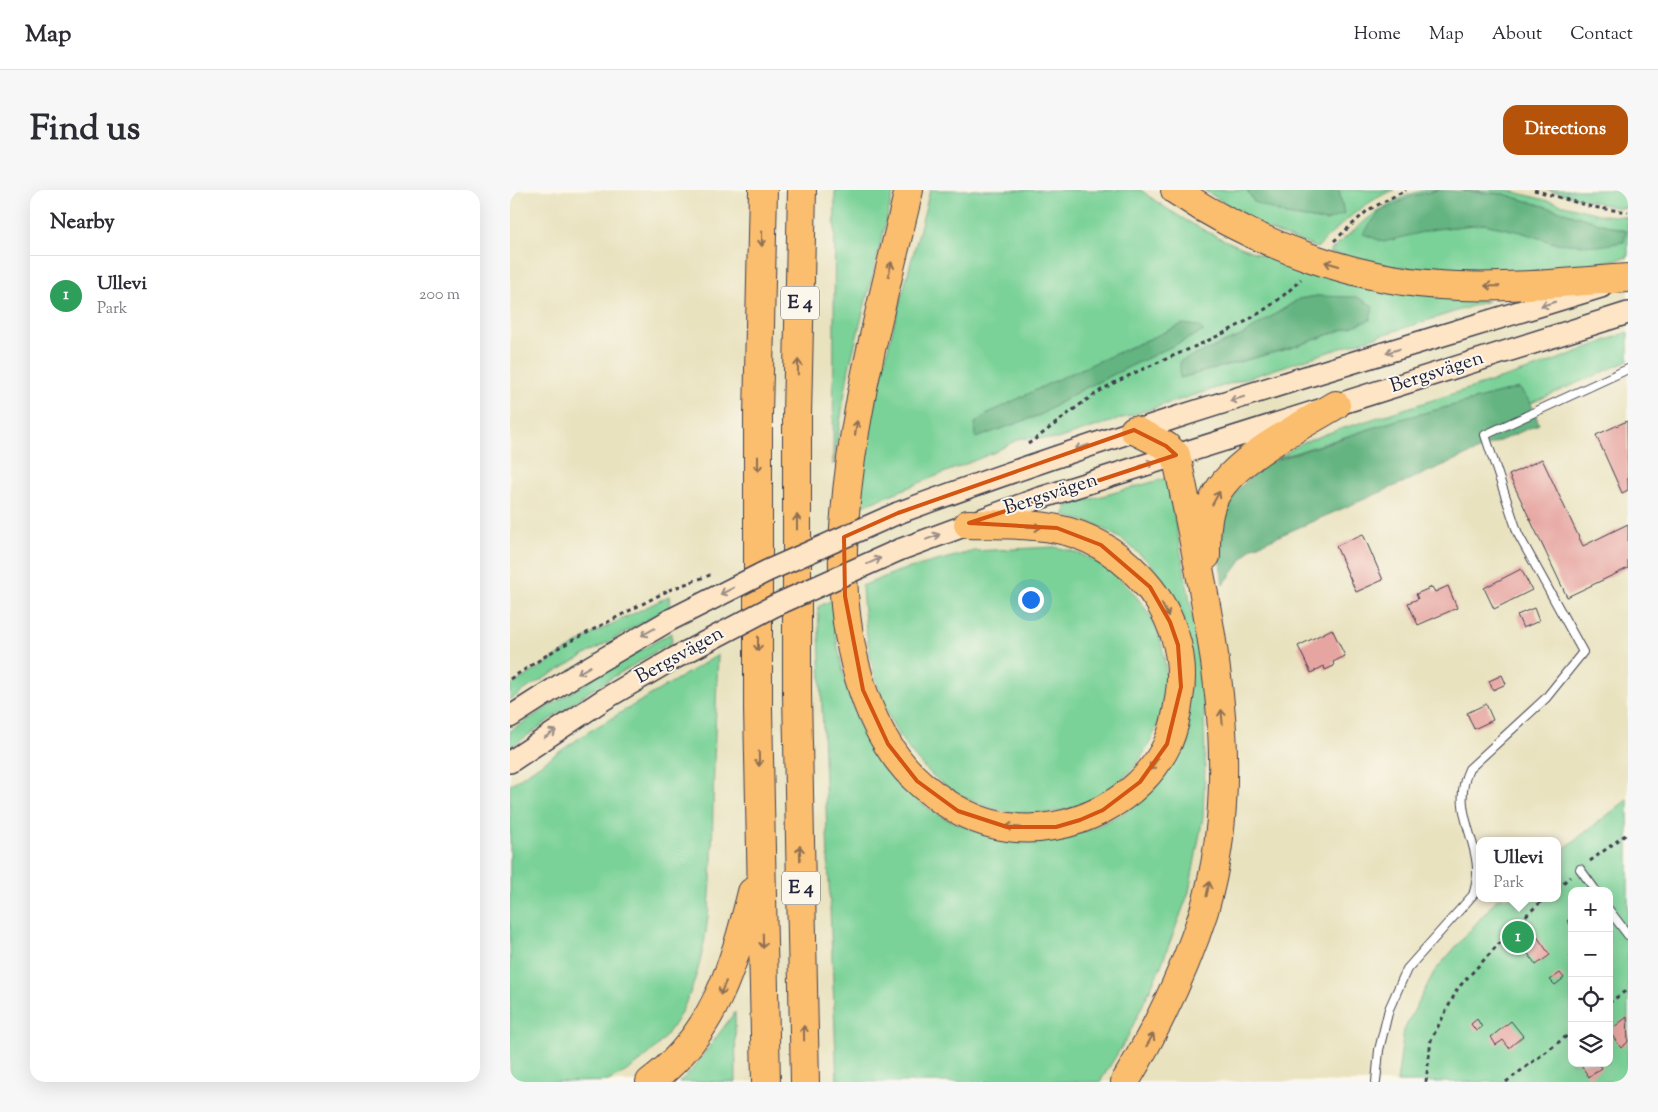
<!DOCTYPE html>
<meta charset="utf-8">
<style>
:root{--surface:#fff;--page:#f7f7f7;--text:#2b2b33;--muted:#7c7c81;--line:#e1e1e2;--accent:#b45309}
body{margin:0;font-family:"Sorts Mill Goudy",serif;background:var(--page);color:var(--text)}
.controls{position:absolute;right:15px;bottom:15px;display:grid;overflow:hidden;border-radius:10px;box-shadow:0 5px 20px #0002}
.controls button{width:45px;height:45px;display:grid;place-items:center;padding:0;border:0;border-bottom:1px solid var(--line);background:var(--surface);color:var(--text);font:25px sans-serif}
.you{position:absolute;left:520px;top:409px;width:18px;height:18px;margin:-12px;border:4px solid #fff;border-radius:50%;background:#1a73e8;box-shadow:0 0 0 8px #1a73e833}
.badge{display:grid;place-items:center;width:32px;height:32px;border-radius:50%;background:var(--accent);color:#fff;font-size:16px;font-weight:700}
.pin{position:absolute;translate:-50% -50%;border:2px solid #fff;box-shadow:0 1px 5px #0006}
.popup{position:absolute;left:966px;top:647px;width:85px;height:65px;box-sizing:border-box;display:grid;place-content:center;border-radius:10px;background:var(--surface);filter:drop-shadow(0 1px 4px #0005);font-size:16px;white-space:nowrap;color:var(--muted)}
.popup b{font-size:19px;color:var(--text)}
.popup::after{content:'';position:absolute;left:50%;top:100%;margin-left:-10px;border:10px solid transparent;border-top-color:var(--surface)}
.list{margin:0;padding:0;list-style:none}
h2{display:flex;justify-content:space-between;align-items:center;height:65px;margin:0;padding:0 20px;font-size:21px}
h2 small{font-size:16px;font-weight:400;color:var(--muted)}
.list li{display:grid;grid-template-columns:32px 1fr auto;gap:15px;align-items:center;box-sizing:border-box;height:80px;padding:0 20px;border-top:1px solid var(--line)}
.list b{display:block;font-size:19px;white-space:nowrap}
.list p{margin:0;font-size:16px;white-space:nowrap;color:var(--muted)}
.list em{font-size:16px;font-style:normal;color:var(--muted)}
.icon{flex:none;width:28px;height:28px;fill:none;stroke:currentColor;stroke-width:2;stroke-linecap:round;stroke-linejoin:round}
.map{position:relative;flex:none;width:1118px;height:892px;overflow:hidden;border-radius:15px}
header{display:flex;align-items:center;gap:30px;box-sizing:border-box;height:70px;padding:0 25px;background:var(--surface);border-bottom:1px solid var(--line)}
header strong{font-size:24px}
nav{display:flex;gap:28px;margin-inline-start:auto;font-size:18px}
.intro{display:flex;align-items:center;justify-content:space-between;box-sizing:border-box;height:120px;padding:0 30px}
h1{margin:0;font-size:35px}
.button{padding:12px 22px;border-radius:15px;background:var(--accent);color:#fff;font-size:18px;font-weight:700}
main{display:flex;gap:30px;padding:0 30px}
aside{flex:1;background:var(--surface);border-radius:15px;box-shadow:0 5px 20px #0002}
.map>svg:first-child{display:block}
</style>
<header>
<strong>Map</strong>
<nav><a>Home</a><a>Map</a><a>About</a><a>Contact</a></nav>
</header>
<div class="intro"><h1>Find us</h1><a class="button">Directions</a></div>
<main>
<aside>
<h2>Nearby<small></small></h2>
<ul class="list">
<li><span class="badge" style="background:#2e9e5b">1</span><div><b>Ullevi</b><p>Park</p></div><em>200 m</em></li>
</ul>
</aside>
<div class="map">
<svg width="1118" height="892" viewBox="0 0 1118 892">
<rect width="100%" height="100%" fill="#fbf7ec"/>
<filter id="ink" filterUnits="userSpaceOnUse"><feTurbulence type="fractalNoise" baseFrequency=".02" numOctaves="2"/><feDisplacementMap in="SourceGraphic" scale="10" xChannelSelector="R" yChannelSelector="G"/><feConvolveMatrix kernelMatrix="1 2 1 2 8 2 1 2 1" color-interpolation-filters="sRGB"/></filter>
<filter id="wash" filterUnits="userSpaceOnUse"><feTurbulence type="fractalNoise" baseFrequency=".0096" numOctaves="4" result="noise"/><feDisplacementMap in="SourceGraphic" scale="20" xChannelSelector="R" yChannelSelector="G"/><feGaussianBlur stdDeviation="1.12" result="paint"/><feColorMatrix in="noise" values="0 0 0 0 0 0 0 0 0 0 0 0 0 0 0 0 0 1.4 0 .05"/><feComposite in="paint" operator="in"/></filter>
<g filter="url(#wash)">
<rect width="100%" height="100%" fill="#e9e2bf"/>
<path fill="#7ad298" stroke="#4e7a6a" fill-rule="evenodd" d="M325,0H384L339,178L323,275Z
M420,0H631C722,72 864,104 978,111L547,249L510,248L485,262L348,318C359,206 393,108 420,0ZM807,106L860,130L784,157L671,188L703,157L731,146L789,109ZM693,141L569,201L530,225L466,247L479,223L510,209Z
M694,0H737L744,12L776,25L816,31L834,24L829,0H884C853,12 830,35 807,58L757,39Z
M915,0H929L902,6L925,39L974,34L1011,42L1044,53L1115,41L994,4L952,0H997L1092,25L1118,27V67L1057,80L981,87L884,77L819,62C849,36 875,9 915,0Z
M1037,0H1118V18H1108Z
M1118,142V171L1021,213L1009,198L884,231L766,269L792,253L824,241L1028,177Z
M657,288L687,449L694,513L695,576L693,627L679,702L651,776L617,848L590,892H327L308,417L322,410L325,442L335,492L348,533L365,563L384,587L412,614L434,628L473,644L507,652L544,649L579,640L614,623L638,602L674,431L657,397L640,373L613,350L585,334L555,326L556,316Z
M544,357C583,363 612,386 635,418C653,443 659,478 654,508C634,635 482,662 404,566C365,519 356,455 352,396L389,381L464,361Z
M159,406L160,417L22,495L0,510V496L84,443Z
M161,443L162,452L80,501L0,558V541L93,482Z
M208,465C206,515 204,565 203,616C201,715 205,842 98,891C88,892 16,892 0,892V595L80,541Z
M1118,609V892H887L894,840L924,782L988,708H1047V664ZM1062,701H1099V873H1062Z
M225,822L226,892H169L182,880Z"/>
<path fill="#63b480" stroke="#426b5e" d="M737,0H829L834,24L816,31L776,25L744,12Z
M929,0L994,4L1116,41L1114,52L1088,56L1044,53L1011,42L974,34L925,39L874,52L853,44L870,21L902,6Z
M807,106L847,107L863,116L860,130L784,157L670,188V171L731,146L789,109Z
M673,134L688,136L694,141L569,201L530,225L466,248L465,233L479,223L546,190Z
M1009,198L1021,213L1029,234L741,358L713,395L708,358L709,337L718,309L754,274L884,231Z"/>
<g id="blocks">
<path fill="#e7a5a1" d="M1117,231L1118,300L1112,303L1086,245Z
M1032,269L1073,356L1118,334V378L1057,407L999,285Z
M853,344L873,390L846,402L826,356Z
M1011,379L1022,400L984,419L974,398Z
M938,396L947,418L908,435L898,413L908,409L906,404L922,397L925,402Z
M1024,418L1029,431L1013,438L1007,425Z
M822,439L835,466L823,472L824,476L815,480L814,476L801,483L788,456Z
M992,485L996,494L983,500L979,491Z
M976,514L983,530L964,539L957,523Z
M1062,727V737L1057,731Z
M1026,745L1040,765L1026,775L1012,755Z
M1050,783L1054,788L1045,795L1040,790Z
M1117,827L1118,852L1111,858L1099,841Z
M967,829L972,837L966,841L961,834Z
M1001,831L1013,846L999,858L993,850L986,855L981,847Z
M1069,873H1089L1092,878L1079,887Z"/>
</g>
</g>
<g filter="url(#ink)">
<use href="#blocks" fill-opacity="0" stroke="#403f4f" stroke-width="1"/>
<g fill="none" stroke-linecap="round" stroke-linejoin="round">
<defs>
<path id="lane" d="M1070,679L1086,701
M1099,720L1118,745
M866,892L869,860L879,819L897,779L963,705C980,657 937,627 959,579L1036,508L1073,462L1008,344L975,245L1118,179"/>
<path id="secondary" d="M388,323C619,237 856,169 1091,97
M389,360L527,309L1118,123
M0,527L64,486L160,430
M0,572L93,510L163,469"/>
<path id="highway" d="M253,0L248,226V520L256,892
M292,0L287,226V504L295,892
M399,0C371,118 337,237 333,359C331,437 350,543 413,596C437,616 466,633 498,637C560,646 631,611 658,553C664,539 667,524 669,509C677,464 661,419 629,386C607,363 579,345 547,339C519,333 487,335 458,334
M665,0C746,55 849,93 948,96C1005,98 1061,92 1118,88
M696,366C696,348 696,330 702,313C717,272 790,237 826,215
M140,892C204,845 224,775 242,702
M615,892C647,838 675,781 694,721C728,605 711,488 688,373C681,337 674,301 666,265L656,256L624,240"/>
</defs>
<use href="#lane" stroke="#403f4f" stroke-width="10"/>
<use href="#secondary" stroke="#403f4f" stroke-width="24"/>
<use href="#highway" stroke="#403f4f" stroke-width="30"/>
<path stroke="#403f4f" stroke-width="3" stroke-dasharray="4 4" stroke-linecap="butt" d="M1024,0L1082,17L1118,22
M824,51L858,20L896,0
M518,254C546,235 572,210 602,194C665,161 741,142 791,89
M0,489L48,458L159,400
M1080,671L1118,643
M1047,698L1060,687
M1060,767L1062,766
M1099,813L1118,799
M916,892L921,850L948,798L1010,731L1035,708
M996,892L1062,842"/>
<use href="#lane" stroke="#fff" stroke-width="8"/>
<use href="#secondary" stroke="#fde5c5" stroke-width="21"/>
<use href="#highway" stroke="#fbbd6e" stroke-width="28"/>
<defs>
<path id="secondary-bridge" d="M160,430L257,381L388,323
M163,469L266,415L389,360"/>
</defs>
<use href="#secondary-bridge" stroke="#403f4f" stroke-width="24" stroke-linecap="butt"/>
<path stroke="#403f4f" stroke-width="3" stroke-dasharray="4 4" stroke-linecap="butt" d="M159,400L203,384"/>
<use href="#secondary-bridge" stroke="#fde5c5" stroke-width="21"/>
</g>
<defs><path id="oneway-shaft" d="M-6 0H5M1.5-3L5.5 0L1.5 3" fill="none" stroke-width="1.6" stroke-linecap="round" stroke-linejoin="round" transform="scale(1.25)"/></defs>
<g stroke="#8e7054">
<use href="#oneway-shaft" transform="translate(252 49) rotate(91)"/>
<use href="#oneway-shaft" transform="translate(822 74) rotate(-164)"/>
<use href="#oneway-shaft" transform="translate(380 79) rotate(-77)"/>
<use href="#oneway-shaft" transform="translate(982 96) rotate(-179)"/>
<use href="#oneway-shaft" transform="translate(288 177) rotate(-89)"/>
<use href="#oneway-shaft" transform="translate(346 238) rotate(-82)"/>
<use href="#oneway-shaft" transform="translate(248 274) rotate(90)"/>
<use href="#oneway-shaft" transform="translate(706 308) rotate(-61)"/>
<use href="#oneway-shaft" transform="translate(287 332) rotate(-90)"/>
<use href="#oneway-shaft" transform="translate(524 337) rotate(4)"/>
<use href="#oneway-shaft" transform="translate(655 420) rotate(64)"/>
<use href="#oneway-shaft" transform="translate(248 454) rotate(90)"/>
<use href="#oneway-shaft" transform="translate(712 527) rotate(-95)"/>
<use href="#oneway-shaft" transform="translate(249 569) rotate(89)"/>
<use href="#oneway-shaft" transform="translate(644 574) rotate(126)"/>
<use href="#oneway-shaft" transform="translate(503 637) rotate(-176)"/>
<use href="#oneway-shaft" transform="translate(290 663) rotate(-91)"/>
<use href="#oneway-shaft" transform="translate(698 699) rotate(-78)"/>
<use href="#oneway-shaft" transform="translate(253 751) rotate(89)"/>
<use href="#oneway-shaft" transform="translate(213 798) rotate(113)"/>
<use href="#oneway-shaft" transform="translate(294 843) rotate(-91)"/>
<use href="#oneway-shaft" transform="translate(640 850) rotate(-60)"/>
</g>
<g stroke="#9a8d87">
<use href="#oneway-shaft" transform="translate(1038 114) rotate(163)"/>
<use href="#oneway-shaft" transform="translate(883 161) rotate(163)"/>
<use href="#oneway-shaft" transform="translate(727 209) rotate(163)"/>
<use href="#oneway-shaft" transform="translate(572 257) rotate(162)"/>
<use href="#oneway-shaft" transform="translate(637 274) rotate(-17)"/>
<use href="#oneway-shaft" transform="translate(423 347) rotate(-21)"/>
<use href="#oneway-shaft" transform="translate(364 371) rotate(-24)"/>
<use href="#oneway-shaft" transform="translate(217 401) rotate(153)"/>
<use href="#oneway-shaft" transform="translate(138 442) rotate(151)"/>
<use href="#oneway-shaft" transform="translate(74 480) rotate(149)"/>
<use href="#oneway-shaft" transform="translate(40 544) rotate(-34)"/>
</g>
</g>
<path fill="none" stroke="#d45411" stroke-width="4" stroke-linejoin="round" d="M624,240L656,256L666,265L459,333L547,338L591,355L640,397L660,432L668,455L671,497L657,554L630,592L593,620L570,630L546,637H497L448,621L407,591L378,554L353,500L335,406L334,347L388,323Z"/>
<g text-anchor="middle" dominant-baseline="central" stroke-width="4" stroke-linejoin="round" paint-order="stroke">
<g fill="#fbf7ec" stroke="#636270" stroke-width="1">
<rect x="271" y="96.5" width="38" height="33" rx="4"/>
<rect x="272" y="681.5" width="38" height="33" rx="4"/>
</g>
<g font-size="19" font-weight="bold" fill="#22223b">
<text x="290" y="113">E 4</text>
<text x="291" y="698">E 4</text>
</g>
<g font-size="20" fill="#22223b" stroke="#fbf7ec">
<text transform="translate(927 183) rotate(-18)">Bergsvägen</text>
<text transform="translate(541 305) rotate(-18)">Bergsvägen</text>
<text transform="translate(170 466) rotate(-29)">Bergsvägen</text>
</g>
</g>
</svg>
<div class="controls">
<button>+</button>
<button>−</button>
<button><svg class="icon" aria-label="locate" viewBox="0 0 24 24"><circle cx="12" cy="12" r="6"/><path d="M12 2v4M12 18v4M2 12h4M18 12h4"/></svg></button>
<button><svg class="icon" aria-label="layers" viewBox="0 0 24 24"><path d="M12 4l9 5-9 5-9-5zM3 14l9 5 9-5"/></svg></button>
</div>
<div class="you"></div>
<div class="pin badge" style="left:1008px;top:747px;background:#2e9e5b">1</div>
<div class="popup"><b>Ullevi</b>Park</div>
</div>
</main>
